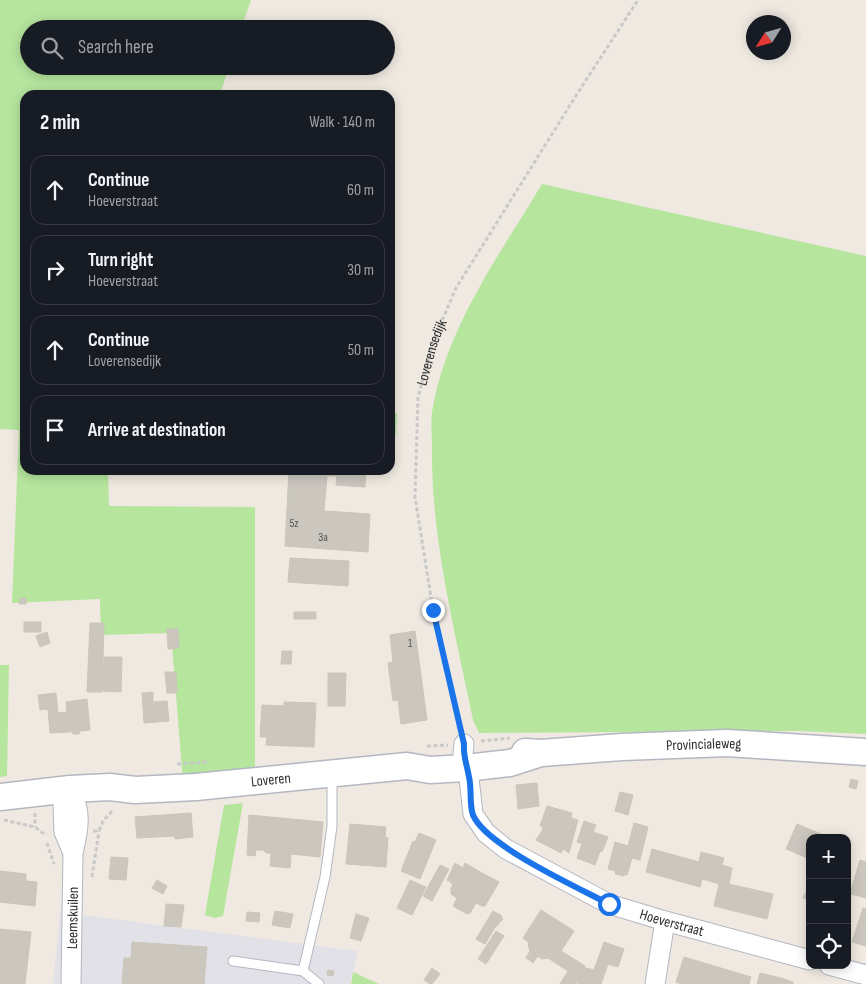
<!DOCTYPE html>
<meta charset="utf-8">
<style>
:root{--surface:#171b24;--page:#20242c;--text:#f1f3f6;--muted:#9ea1a6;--line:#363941}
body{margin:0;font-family:"Sofia Sans Condensed",sans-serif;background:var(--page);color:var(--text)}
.controls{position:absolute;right:15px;bottom:15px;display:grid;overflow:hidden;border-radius:10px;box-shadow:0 2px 12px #0003}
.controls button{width:45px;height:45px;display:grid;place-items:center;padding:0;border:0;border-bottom:1px solid var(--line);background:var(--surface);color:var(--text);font:25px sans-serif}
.compass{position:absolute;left:746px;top:15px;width:45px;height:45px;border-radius:50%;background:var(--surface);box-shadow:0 2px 12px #0003;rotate:233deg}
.stop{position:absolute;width:15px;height:15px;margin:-11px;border:4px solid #1a73e8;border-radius:50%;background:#fff}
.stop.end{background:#1a73e8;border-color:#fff;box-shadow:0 1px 5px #0008}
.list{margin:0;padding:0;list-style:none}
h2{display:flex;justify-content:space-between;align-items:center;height:65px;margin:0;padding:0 20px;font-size:21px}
h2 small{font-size:16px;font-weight:400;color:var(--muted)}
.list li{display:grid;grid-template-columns:32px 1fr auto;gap:15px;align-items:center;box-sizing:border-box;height:70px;margin:0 10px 10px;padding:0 10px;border:1px solid var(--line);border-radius:15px}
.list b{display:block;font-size:19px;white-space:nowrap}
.list p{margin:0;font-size:16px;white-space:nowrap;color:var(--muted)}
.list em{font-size:16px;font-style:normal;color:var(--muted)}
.icon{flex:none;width:28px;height:28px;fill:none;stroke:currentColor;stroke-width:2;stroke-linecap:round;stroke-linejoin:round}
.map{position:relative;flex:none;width:866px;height:984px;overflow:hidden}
.search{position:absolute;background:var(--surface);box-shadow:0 2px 12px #0003;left:20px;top:20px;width:375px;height:55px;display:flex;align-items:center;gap:12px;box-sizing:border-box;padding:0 18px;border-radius:28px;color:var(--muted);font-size:19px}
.panel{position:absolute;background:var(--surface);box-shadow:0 2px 12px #0003;left:20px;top:90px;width:375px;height:385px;border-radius:15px}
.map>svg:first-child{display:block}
</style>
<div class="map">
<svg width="866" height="984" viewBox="0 0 866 984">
<rect width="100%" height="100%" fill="#efe9e1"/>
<path fill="#e3e1e8" d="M60,912L358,951L350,984H53Z"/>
<path fill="#b6e59e" d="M0,0H251L241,29H29V66H229L220,95H25V470H108L109,506L255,507V774L183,782L171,633L101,635L100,599L12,603L19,430L0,429Z
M542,184L866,256V734L799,731L479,733L473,720C455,631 431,540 432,448C432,435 430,420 433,407C448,325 500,254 542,184Z
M390,413H397L396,435H390Z
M0,665H9L7,776L0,777Z
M243,803L223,916L215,918L205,915L224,805Z
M353,972L379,984H351Z"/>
<path fill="#cbc7bf" stroke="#cbc5ba" d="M289,470H366L365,487L336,485L337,476H327L324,511L370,514L368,552L285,546Z
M290,558L349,561L348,586L288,582Z
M20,598H26V604H19Z
M294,612H316V619H294Z
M24,622H41V632H24Z
M90,623H104L102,692H87Z
M167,629H178L179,648L168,649Z
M415,631L427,720L401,724L398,700L393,701L388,663L393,662L390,635Z
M47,632L50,643L40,647L36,636Z
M282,651H292L291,664H281Z
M104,657H122L121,692L103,691Z
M165,672H176L177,693H167Z
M328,673H346L345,706H328Z
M153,692V702L167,701L169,721L144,723L142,693Z
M56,693L58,713L67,712L69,732L50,733L48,709L40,710L38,695Z
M87,699L90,730L80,731L79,734H73L71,731L69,732L66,702Z
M284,702L316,703L314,747L266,745L267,737H260L262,705L284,706Z
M851,779L858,781L856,789L849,787Z
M537,783L539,806L518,809L516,785Z
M620,792L633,795L628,815L615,811Z
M547,806L572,813L571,818L578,820L569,853L563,849L561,853L536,840L542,831L543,827L540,826Z
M191,813L193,837L175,839V836L137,838L135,817Z
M249,815L323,822L320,857L291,854L290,868L270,866L271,853H266L264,850H256L255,856L247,855Z
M584,821L596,825L593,832L608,837L602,852L600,851L595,865L577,858L582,844L577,842Z
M634,823L648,827L640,860L632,858L627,875L625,874L624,876L615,874L616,871L608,869L615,842L628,846Z
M350,824L386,827L385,837L388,838L386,867L346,864Z
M797,824L823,835L821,838H810V859L786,849Z
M419,833L436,840L420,879L401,871L413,841L415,842Z
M652,849L699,862L701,852L724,858L716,883L702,879L700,887L646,872Z
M111,857L128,858L126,880L109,879Z
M860,860L866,862V872L859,896L850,894Z
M455,863L463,868L465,863L482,873L460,910L453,906L457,898L451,894V888L453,884L447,880Z
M440,865L449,869L432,901L423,896Z
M722,865L732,868L729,884L773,894L767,919L714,906L719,884L716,883Z
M0,871L26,874V881L37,882L35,906L0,902Z
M866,872V898L859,896Z
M482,873L499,882L485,906H482L476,903L470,913L467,914L460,910Z
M157,880L167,886L163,894L152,888Z
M410,880L426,887L412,915L397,908Z
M810,884V899L803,898Z
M847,900L851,901L849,918L847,917Z
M166,904L184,905L181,927L164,926Z
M863,908L866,909V946L852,942Z
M541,910L557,920L531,961L526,958L530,951L528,945L529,943L523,938Z
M275,911L293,914L290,928L272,925Z
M493,911L502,916L501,918L503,919L494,929L485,944L476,939Z
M247,912L260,913L259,922L246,921Z
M356,914L369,918L361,941L350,938Z
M557,920L574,931L561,951L585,966L581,971L582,972L576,984H560L568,971L548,958L542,959L538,956L533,963L531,961Z
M0,929L31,932L25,984H0Z
M496,931L504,936L486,964L478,959Z
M132,942L207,947L204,984H122L124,958H131Z
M604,942L624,949L618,967L608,964L601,984H578L582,967L594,970Z
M684,957L751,977L749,984H681L676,982Z
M432,968L440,974L432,984H430L424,980Z
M328,970L334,971L333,976L327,975Z
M760,973L781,978L779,984H757Z
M781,978L793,982V984H779Z"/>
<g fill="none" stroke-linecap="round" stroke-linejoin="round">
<defs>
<path id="lane" d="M233,961L303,971L325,877L332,826V776
M303,971L319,984"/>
<g id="street">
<path id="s2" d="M464,744L463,754L469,778L473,814L486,833L506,849L609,904L665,921L810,960"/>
<path d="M70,789C82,811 79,829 73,853L71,984"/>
<path d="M70,789L63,804L64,832L73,853"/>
<path d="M829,965L866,975"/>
<path d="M655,984L665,921"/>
</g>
<g id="secondary">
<path id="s3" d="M525,752L541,753L622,747L727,743L866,752"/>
<path id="s4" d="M0,797L70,789L110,787L135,790L196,787L407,766L430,770L466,768L510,763L541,753"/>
</g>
</defs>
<use href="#lane" stroke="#b4b7c1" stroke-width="11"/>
<use href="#street" stroke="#b4b7c1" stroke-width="21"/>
<use href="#secondary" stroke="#b4b7c1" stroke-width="29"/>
<g stroke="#c9c9c9" stroke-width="3" stroke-dasharray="4 2.5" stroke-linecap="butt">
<path id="s1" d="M460,728L433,610L415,497L418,397L433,342L456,288L577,94L638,0"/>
<path d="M481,741L510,738"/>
<path d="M427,746L448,745"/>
<path d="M177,764L208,762"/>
<path d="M35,813V827"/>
<path d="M4,820L35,827L44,834H47"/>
<path d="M93,831H99L103,821L113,810"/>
<path d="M47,843L54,864"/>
<path d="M92,877L99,831"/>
</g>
<use href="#lane" stroke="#fff" stroke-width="9"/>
<use href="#street" stroke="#fff" stroke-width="19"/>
<use href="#secondary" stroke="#fff" stroke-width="26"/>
</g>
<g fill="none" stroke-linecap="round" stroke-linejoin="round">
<path stroke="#1a73e8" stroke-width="6" d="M433,610L464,744C463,756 467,765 469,777C472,789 469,804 473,815C486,846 577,887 609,904"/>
</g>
<g text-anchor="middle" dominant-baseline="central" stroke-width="4" stroke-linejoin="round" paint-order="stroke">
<g font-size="12" fill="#555452">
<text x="294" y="523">5z</text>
<text x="323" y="537">3a</text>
<text x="410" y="643">1</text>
</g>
<g font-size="15" fill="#2e2e2e" stroke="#fff">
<text stroke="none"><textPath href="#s1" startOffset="382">Loverensedijk</textPath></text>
<text stroke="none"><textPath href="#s3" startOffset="179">Provincialeweg</textPath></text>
<text stroke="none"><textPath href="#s4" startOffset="272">Loveren</textPath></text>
<text transform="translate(73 918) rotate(-89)">Leemskuilen</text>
<text stroke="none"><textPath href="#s2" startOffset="302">Hoeverstraat</textPath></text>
</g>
</g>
</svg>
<div class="controls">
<button>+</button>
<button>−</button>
<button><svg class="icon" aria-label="locate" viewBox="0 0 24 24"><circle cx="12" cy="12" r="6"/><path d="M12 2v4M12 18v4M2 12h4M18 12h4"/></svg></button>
</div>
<svg class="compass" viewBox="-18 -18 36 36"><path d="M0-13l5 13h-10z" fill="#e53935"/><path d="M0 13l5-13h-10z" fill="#9ea1a6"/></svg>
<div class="stop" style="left:609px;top:904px"></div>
<div class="stop end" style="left:433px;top:610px"></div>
<div class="search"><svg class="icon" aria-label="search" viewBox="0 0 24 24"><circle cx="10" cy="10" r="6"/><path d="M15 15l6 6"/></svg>Search here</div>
<section class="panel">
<h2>2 min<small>Walk · 140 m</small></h2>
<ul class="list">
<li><svg class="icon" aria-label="ahead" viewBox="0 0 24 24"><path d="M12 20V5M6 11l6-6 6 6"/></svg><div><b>Continue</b><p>Hoeverstraat</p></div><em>60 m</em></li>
<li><svg class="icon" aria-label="right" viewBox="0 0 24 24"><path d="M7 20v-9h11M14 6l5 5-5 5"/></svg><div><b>Turn right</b><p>Hoeverstraat</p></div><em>30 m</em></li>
<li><svg class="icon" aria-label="ahead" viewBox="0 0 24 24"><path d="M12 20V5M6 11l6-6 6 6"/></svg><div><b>Continue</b><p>Loverensedijk</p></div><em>50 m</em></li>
<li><svg class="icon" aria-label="arrive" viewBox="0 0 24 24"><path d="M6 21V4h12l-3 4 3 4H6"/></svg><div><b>Arrive at destination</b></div></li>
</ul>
</section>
</div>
